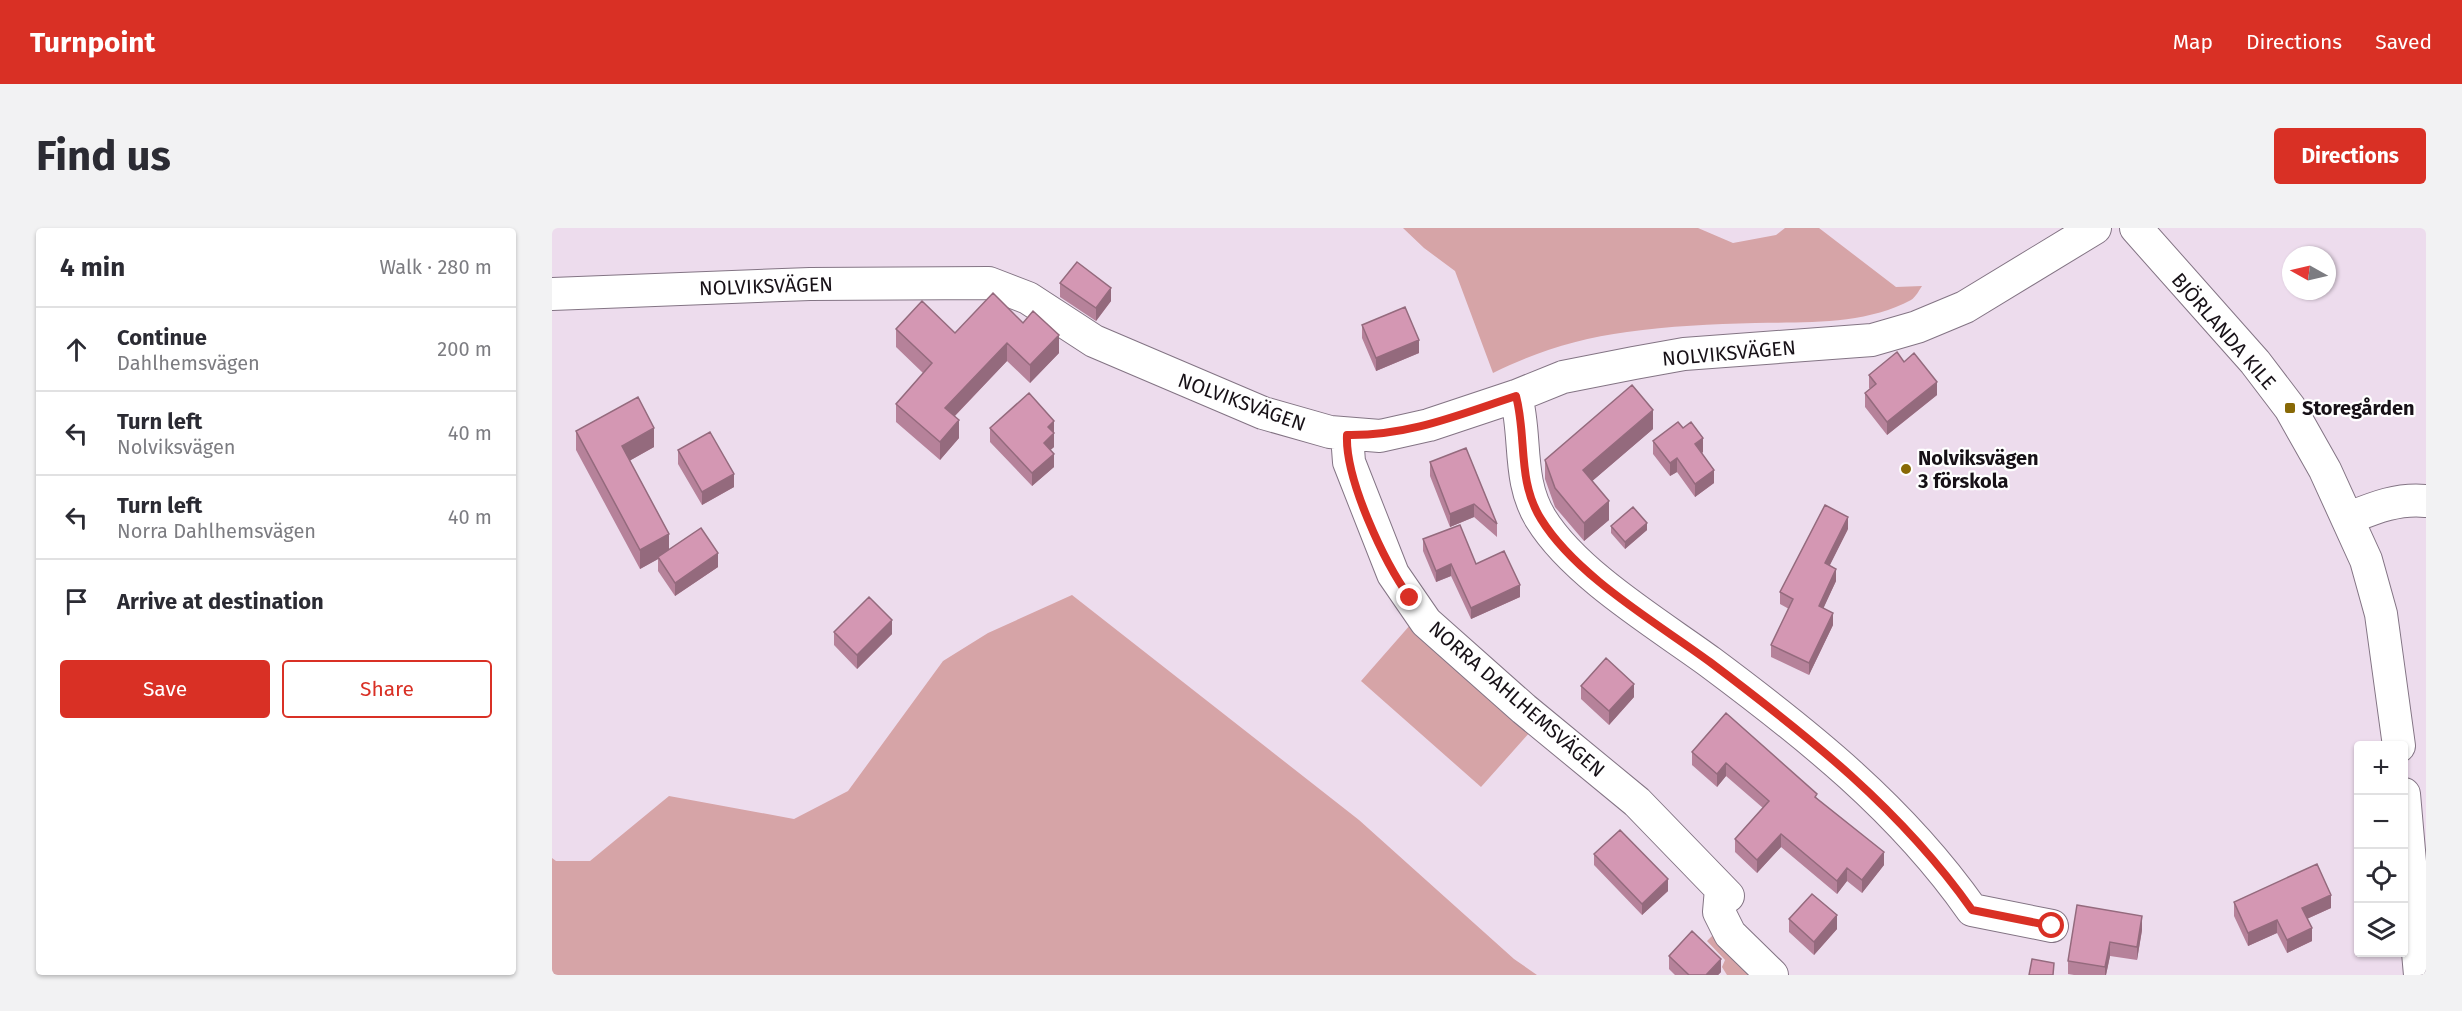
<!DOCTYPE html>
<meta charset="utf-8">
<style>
:root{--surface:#fff;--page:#f2f2f3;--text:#2b2b33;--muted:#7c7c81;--line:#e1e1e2;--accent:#d93025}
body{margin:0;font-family:"Fira Sans",sans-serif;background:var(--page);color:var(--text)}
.controls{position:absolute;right:18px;bottom:18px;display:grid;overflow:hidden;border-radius:6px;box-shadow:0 2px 4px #0004}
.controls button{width:54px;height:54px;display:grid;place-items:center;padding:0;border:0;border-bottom:2px solid var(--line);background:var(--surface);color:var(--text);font:30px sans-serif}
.compass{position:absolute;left:1730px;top:18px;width:54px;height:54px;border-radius:50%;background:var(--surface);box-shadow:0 2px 4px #0004;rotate:278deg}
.stop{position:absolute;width:18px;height:18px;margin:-14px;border:4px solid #d93025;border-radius:50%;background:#fff}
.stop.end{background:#d93025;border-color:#fff;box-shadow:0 2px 6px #0008}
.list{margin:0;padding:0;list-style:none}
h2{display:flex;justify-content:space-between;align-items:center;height:78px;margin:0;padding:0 24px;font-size:26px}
h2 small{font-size:20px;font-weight:400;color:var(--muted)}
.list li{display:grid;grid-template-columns:39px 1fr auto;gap:18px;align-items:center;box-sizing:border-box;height:84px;padding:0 24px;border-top:2px solid var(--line)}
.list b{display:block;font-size:22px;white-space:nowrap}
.list p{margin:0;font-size:20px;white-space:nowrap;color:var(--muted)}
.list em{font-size:20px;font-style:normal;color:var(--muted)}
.actions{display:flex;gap:12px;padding:18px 24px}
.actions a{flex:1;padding:14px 0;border:2px solid var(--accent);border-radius:6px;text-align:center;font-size:21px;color:var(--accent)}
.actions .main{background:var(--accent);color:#fff}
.icon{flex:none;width:33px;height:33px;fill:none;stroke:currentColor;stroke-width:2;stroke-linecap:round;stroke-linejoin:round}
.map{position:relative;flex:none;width:1874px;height:747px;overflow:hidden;border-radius:6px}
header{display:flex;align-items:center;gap:36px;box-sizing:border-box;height:84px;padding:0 30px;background:var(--accent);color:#fff}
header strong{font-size:28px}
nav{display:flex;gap:33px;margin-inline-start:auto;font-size:21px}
.intro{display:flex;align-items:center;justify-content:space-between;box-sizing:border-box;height:144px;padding:0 36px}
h1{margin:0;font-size:42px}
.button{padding:15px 27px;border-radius:6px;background:var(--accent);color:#fff;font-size:21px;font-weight:700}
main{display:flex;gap:36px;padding:0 36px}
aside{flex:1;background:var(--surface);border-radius:6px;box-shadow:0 2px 4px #0004}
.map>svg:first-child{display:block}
</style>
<header>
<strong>Turnpoint</strong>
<nav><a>Map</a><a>Directions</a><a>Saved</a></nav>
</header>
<div class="intro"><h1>Find us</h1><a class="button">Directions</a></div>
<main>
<aside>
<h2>4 min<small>Walk · 280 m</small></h2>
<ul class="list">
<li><svg class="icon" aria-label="ahead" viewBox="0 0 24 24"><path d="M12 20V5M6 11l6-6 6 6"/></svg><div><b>Continue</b><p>Dahlhemsvägen</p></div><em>200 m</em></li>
<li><svg class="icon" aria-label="left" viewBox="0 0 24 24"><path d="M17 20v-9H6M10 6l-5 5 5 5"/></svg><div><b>Turn left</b><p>Nolviksvägen</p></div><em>40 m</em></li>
<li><svg class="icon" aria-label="left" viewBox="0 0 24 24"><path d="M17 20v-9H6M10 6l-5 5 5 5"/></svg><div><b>Turn left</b><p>Norra Dahlhemsvägen</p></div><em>40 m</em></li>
<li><svg class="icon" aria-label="arrive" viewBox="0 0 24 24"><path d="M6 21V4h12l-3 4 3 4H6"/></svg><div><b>Arrive at destination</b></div></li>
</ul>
<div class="actions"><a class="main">Save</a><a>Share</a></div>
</aside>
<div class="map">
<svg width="1874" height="747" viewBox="0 0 1874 747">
<rect width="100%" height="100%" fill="#eddced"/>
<path fill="#d6a4a7" d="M851,0H1146L1181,15L1224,7L1233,0H1267L1344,59L1370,58C1367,62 1364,69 1359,72C1313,97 1254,94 1203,95C1160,96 1117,98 1075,104C1028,110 983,124 941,145L903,43L872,20Z
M520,367L807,592L962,731L985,747H0V630L4,633H38L117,568L242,591L296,563L391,433L436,405Z
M859,396L979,503L929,559L809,453Z
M1161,707L1201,747H1175L1170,739L1173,732L1155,713Z"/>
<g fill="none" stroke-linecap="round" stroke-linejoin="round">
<defs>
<path id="minor" d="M1584,0L1703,134L1738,180L1773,242L1814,332L1829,386L1847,518
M0,66L258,56L437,55L476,70L542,113L711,185L778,204L828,208L877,197L964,168L1011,149L1082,135L1132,126L1320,112L1365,99L1413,79L1543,0
M964,168C975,209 965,253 989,291C1023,346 1106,396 1158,434C1256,507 1349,581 1420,682L1500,698
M795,207L797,234L841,346L874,394L972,481L1085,574L1176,668
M1797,290C1822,280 1846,270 1874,273
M1852,566L1868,747
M1169,661L1167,684L1178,706L1220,747"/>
</defs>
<use href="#minor" stroke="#837484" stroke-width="34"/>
<use href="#minor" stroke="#fff" stroke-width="32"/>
</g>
<path fill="#b6829a" d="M508,55L559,73L544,93L508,69Z
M471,95L507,125L478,155L455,133L403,188L407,210L388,232L344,194V176L371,145L344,119V101L403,105Z
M810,97L867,125L824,143L810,110Z
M1352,134L1385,167L1335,207L1313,179V165L1318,161L1317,160V147Z
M502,193V219L498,222L502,239L480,258L438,214V200Z
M1101,201L1040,253L1057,292L1032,313L1003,279L993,251V232Z
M24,203L102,219L77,233L117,322L166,339L123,368L106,343V331L88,341L24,222Z
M1101,213L1151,224L1150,225L1162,255L1143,269L1125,244L1118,248L1101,226Z
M126,222L182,259L150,277L126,236Z
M878,234L945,296V309L922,289L898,299L878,248Z
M1059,298L1095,302L1073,321L1059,305Z
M1296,301L1277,338L1284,353L1271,380L1281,397L1257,447L1219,429V417L1237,381L1228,376V364Z
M871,311L924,336L968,369L919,391L899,348L884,354L871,323Z
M282,404L340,406L305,441L282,417Z
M1029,458L1082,469L1057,497L1029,471Z
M1174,485L1265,570L1332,637L1310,665L1295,653L1285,666L1229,619L1205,645L1183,624V611L1211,580L1174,548L1165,559L1140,537V524Z
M1042,626L1116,663L1090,687L1042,637Z
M1682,674L1779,680L1755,691L1760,713L1735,725L1725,705L1696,718L1682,688Z
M1237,691L1285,701L1262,727L1237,704Z
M1590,702L1585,732L1558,728L1554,747H1522L1516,746V733Z
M1117,728L1169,744L1166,747H1123L1117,741Z"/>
<path fill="#946a7d" d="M559,60V73L544,93V80Z
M507,107V125L478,155V137Z
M867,112V125L824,143V130Z
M455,115V133L393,198V180Z
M1385,154V167L1335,207V194Z
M1101,182V201L1031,261V242Z
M407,192V210L388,232V214Z
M502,193V219L492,228V215L496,199Z
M102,200V219L70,237V218Z
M1151,210V224L1143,230V216Z
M502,226V239L480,258V245Z
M1125,230V244L1118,248V235Z
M1162,242V255L1143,269V256Z
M182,246V259L150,277V264Z
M1057,273V292L1032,313V295Z
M922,276V289L898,299V286Z
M1296,289V301L1273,347V335Z
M1095,295V302L1073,321V314Z
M117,306V325L88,341V322Z
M166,325V339L123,368V355Z
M899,336V348L884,354V343Z
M1284,341V353L1267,390V378Z
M968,357V369L919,391V380Z
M1281,385V397L1257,447V435Z
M340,392V406L305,441V427Z
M1082,456V469L1057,497V483Z
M1174,535V548L1165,559V546Z
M1229,606V619L1205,645V632Z
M1332,624V637L1310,665V652Z
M1295,640V653L1285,666V653Z
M1116,651V663L1090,687V676Z
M1779,667V680L1750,693V680Z
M1285,687V701L1262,727V714Z
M1590,688V702L1585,732V719Z
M1725,692V705L1696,718V705Z
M1760,700V713L1735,725V712Z
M1558,714V728L1554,747H1553V739Z
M1169,731V744L1166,747H1154Z"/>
<path fill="#d497b3" stroke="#946a7d" stroke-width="1.5" d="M525,34L559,60L544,80L508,55Z
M441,65L471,95L481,83L507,107L478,137L455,115L393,180L407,192L388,214L344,176L380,135L344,101L370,73L403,105Z
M853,79L867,112L824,130L810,97Z
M1345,124L1352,134L1362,125L1385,154L1335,194L1313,165L1324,156L1317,147Z
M1080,157L1101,182L1031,242L1057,273L1032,295L1003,260L993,232Z
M477,165L502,193L496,199L502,205L492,215L502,226L480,245L438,200Z
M86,169L102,200L70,218L117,306L88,322L24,203Z
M1126,194L1131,200L1139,194L1151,210L1143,216L1162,242L1143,256L1125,230L1118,235L1101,213Z
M158,204L182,246L150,264L126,222Z
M914,220L945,296L922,276L898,286L878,234Z
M1273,277L1296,289L1273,335L1284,341L1267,378L1281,385L1257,435L1219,417L1241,371L1228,364Z
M1081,279L1095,295L1073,314L1059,298Z
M908,297L924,336L952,323L968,357L919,380L899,336L884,343L871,311Z
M149,300L166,325L123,355L106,329Z
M317,369L340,392L305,427L282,404Z
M1054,430L1082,456L1057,483L1029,458Z
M1174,485L1265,566L1263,569L1332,624L1310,652L1295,640L1285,653L1229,606L1205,632L1183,611L1217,573L1174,535L1165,546L1140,524Z
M1068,602L1116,651L1090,676L1042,626Z
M1765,636L1779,667L1750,680L1760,700L1735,712L1725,692L1696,705L1682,674Z
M1260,666L1285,687L1262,714L1237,691Z
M1525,677L1590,688L1585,719L1558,714L1553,739L1516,733Z
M1140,703L1169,731L1154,747H1137L1117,728Z
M1480,731L1502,735L1501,747H1477Z"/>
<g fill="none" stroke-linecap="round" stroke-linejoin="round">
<path stroke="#d93025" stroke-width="8" d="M858,370C832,334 793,251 795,207C857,208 906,187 964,168C975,209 965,253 989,291C1024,348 1105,395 1158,434C1256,508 1349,581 1420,682L1500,698"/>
</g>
<g fill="#886906" stroke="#fff" stroke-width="2">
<rect x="1732" y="174" width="12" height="12" rx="3"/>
<circle cx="1354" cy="241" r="6"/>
</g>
<g text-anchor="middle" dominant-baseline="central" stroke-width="4.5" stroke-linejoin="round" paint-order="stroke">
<g font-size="20" fill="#171117" stroke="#fff">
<text transform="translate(214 58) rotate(-2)">NOLVIKSVÄGEN</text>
<text transform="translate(1672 103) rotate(49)">BJÖRLANDA KILE</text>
<text transform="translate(1177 125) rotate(-5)">NOLVIKSVÄGEN</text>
<text transform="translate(690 174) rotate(20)">NOLVIKSVÄGEN</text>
<text transform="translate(965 471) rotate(41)">NORRA DAHLHEMSVÄGEN</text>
</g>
<g font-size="20" font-weight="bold" fill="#171117" stroke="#fff" text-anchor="start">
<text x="1750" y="180">Storegården</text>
<text x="1366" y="230">Nolviksvägen<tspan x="1366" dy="23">3 förskola</tspan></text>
</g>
</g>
</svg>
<div class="controls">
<button>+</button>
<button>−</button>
<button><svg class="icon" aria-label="locate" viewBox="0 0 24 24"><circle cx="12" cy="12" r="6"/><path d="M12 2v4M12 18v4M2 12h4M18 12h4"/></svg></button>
<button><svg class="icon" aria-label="layers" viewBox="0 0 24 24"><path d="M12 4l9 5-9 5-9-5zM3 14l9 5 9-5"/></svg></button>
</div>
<svg class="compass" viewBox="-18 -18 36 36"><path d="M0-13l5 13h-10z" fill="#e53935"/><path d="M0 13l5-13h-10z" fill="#7c7c81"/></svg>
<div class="stop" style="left:1500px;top:698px"></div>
<div class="stop end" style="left:858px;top:370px"></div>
</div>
</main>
